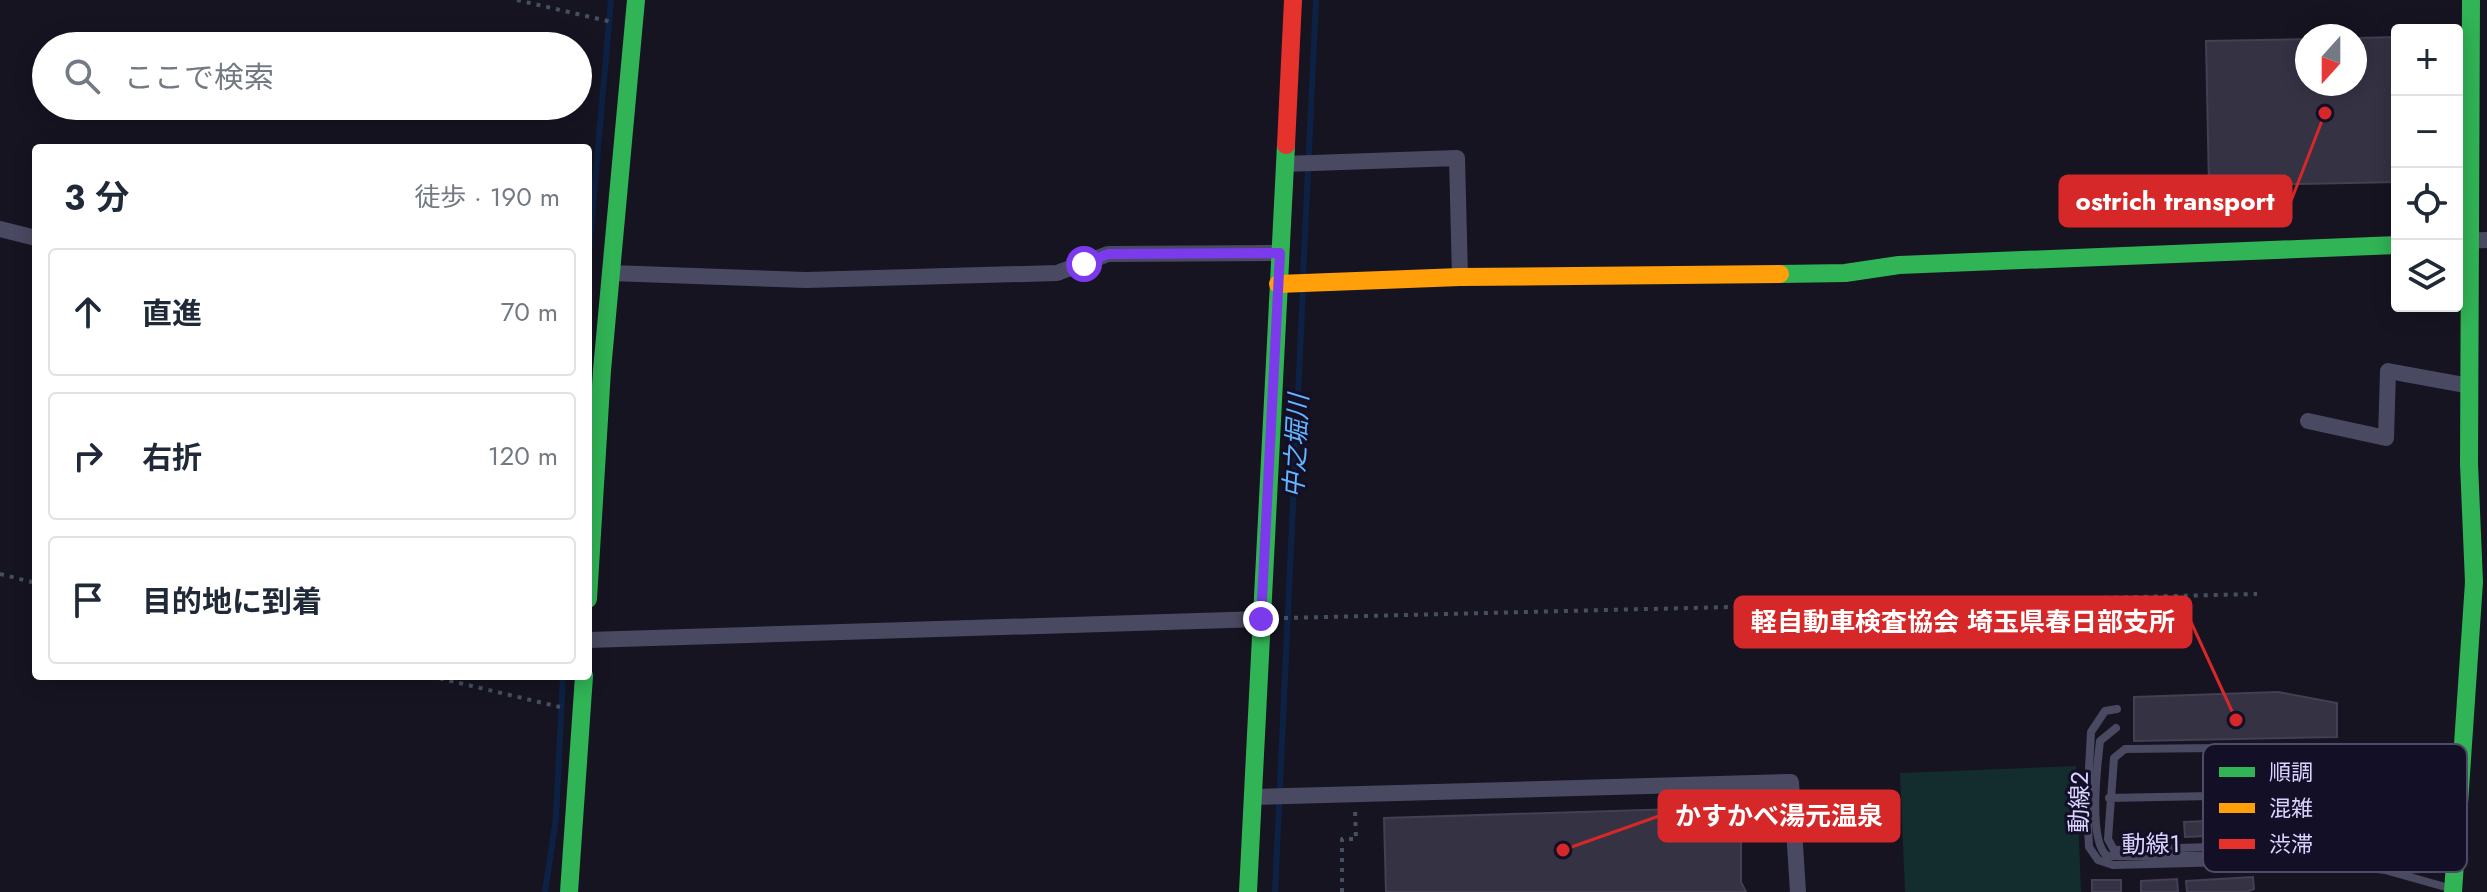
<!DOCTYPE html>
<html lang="ja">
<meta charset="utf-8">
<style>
:root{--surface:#fff;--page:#f6f6f7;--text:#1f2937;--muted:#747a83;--line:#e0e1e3}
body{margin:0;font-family:Jost,"Noto Sans JP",sans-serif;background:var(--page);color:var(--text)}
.controls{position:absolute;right:24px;top:24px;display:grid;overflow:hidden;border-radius:8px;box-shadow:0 4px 20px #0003}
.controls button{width:72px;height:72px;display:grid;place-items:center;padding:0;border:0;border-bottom:2px solid var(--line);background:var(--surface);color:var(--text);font:40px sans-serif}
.compass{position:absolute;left:2295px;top:24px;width:72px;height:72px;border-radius:50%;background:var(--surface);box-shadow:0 4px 20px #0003;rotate:201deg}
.stop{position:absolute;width:24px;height:24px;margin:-18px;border:6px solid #7c3aed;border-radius:50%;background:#fff}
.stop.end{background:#7c3aed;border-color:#fff;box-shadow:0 2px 8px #0008}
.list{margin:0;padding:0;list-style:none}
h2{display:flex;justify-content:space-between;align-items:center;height:104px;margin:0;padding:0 32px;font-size:34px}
h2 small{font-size:26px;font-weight:400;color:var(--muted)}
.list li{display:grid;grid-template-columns:52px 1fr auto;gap:24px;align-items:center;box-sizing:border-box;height:128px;margin:0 16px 16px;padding:0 16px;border:2px solid var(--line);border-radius:8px}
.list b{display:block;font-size:30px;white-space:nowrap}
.list em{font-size:26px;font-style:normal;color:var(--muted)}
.icon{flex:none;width:44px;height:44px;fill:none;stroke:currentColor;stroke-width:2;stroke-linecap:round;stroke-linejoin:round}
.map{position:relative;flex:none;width:2487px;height:892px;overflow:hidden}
.search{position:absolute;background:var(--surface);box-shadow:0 4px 20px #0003;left:32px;top:32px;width:560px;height:88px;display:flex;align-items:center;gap:20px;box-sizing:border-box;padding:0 28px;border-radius:44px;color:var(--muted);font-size:30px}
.panel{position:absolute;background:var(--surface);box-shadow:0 4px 20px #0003;left:32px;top:144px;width:560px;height:536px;border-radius:8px}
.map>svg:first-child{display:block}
</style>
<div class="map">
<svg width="2487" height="892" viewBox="0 0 2487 892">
<rect width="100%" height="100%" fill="#161421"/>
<path fill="#132c2d" d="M2076,766L2081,892H1905L1900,773Z"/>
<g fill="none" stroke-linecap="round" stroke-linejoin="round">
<path stroke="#0d2144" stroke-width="6" d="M588,263L611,0
M1303,277L1316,0
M545,892L556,818L563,676
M1275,892L1303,288"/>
</g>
<path fill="#343243" stroke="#433f54" stroke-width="2" d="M2397,37V182L2209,186L2206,41L2307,39V84H2355V38Z
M2278,692L2337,703V737L2134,741V697Z
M1741,807V882L1746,892H1386L1384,818Z
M2205,821L2206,836L2185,837L2184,822Z
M2253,877L2254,889L2246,892H2187L2186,881Z
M2177,879L2178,892H2141V881Z
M2092,880H2121V892H2092Z"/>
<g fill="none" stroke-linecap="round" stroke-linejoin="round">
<path stroke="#44505f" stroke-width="4" stroke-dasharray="4 6" stroke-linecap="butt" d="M517,0L612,22
M0,574L36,583
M1284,618L2257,594
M430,676L560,707
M1342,892V839H1356L1355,809"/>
<path stroke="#4a4962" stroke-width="8" d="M2117,709L2105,711L2091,732L2087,804L2089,847L2098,860L2113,865L2308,860
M2116,728L2100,741C2097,766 2088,840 2107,856H2293
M2109,798L2307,794
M2310,859L2385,870L2449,888
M2313,859L2276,845L2114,850L2108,839L2114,758L2125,749L2303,747L2307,794L2368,868
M2394,870L2452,868"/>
<path stroke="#4a4962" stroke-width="16" d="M1284,164L1457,158L1460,277
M0,229L36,238
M2457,241L2487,240
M611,273L806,280L1057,273L1108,254L1280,253
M2308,421L2386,438L2388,371L2470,386
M588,640L1261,619
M1253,797L1791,782L1798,892"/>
<path stroke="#30b455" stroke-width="18" d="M1780,274L1845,273L1899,265L2397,245
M588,599L602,370L636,0
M569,892L584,676
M1248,892L1286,145
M2453,892L2474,582L2469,464L2471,0"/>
<path stroke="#ff9f0a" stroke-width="18" d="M1278,284L1460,277L1780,274"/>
<path stroke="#e5322d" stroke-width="18" d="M1286,145L1293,0"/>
</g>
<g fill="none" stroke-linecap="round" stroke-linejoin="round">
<path stroke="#7c3aed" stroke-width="10" d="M1084,264L1108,254L1280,253L1261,619"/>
</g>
<g text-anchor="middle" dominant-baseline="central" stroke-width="6" stroke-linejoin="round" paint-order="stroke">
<g font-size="24" fill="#d9d4ff" stroke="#130f26">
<text transform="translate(2079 802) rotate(-89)">動線2</text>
<text transform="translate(2151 844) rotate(-1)">動線1</text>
</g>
<g font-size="26" font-style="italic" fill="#62b6ff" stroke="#130f26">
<text transform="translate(1296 446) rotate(-87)">中之堀川</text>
</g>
</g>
<rect x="2203" y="744" width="264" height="128" rx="12" fill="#130f26" stroke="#4e4a67" stroke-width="2"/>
<rect x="2219" y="767" width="36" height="10" fill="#30b455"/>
<rect x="2219" y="803" width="36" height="10" fill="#ff9f0a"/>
<rect x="2219" y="839" width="36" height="10" fill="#e5322d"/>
<g font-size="22" fill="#d9d4ff">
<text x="2269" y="780">順調</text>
<text x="2269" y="816">混雑</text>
<text x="2269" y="852">渋滞</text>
</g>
<path fill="none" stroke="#d62828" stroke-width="3" d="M2325 113L2291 201M2236 720L2191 622M1563 850L1659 816"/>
<g fill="#d62828" stroke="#130f26" stroke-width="3">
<circle cx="2325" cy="113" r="8"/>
<circle cx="2236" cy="720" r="8"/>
<circle cx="1563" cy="850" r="8"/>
</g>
<g fill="#d62828" stroke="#d62828" stroke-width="3">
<rect x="2060" y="176" width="231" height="50" rx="8"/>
<rect x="1735" y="597" width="456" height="50" rx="8"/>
<rect x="1659" y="791" width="240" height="50" rx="8"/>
</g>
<g font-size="26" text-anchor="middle" font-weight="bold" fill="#fff">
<text x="2175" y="210">ostrich transport</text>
<text x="1963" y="631">軽自動車検査協会 埼玉県春日部支所</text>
<text x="1779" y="825">かすかべ湯元温泉</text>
</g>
</svg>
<div class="controls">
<button>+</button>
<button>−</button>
<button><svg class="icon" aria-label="locate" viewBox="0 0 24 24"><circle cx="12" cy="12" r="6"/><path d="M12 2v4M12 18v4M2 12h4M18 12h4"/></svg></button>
<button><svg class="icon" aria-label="layers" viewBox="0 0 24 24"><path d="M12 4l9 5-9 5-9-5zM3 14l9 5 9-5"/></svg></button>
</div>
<svg class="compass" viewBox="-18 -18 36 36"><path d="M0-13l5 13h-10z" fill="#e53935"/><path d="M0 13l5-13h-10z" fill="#747a83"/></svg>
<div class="stop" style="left:1084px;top:264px"></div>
<div class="stop end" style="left:1261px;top:619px"></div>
<div class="search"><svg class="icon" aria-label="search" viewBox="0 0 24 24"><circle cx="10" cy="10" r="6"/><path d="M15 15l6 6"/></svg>ここで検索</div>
<section class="panel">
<h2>3 分<small>徒歩 · 190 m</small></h2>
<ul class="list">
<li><svg class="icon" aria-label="ahead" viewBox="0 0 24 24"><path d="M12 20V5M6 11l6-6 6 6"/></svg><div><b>直進</b></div><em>70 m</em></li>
<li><svg class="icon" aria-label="right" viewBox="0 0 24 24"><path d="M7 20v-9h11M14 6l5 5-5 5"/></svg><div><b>右折</b></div><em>120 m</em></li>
<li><svg class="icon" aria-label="arrive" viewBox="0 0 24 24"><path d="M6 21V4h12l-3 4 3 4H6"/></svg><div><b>目的地に到着</b></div></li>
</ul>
</section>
</div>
